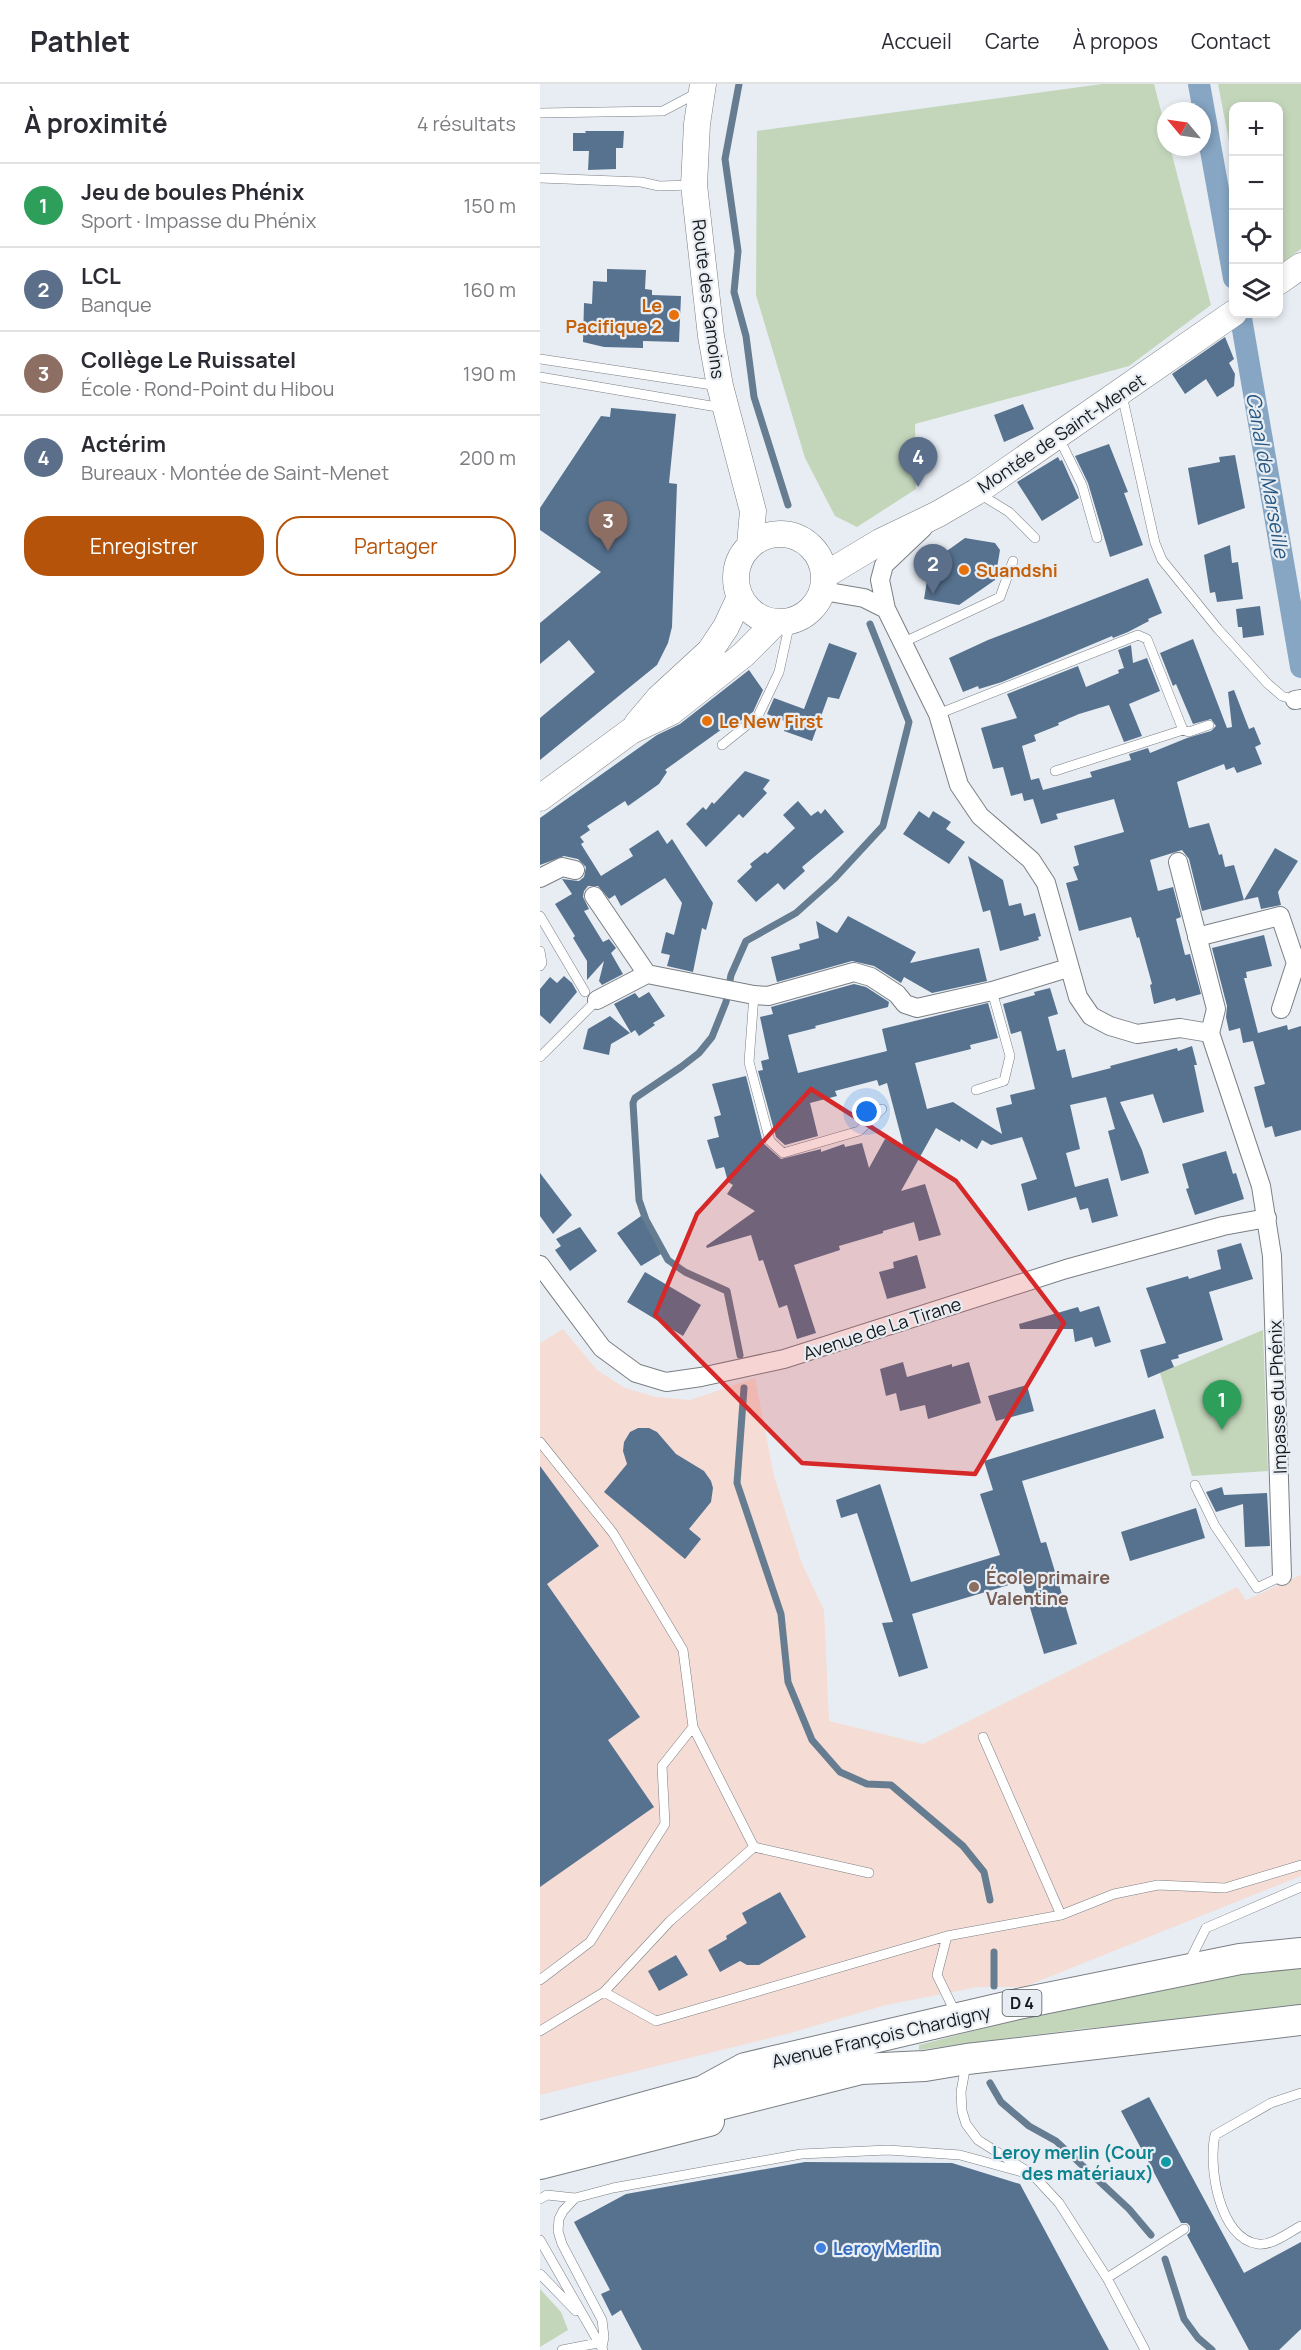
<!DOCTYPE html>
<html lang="fr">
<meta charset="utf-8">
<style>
:root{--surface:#fff;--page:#f2f2f3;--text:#2b2b33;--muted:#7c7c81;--line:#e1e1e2;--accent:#b45309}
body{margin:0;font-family:Manrope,sans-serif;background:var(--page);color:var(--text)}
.controls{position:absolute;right:18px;top:18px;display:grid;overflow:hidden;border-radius:12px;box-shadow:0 3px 9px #0003}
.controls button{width:54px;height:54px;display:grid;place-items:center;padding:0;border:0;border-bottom:2px solid var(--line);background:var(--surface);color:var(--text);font:30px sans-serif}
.compass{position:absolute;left:617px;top:18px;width:54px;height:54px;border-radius:50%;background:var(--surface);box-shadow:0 3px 9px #0003;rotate:299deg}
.you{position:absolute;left:327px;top:1028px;width:21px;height:21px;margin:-15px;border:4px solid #fff;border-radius:50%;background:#1a73e8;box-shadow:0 0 0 9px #1a73e833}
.badge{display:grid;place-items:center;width:39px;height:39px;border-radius:50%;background:var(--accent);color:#fff;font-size:20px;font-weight:700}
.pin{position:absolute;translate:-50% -50px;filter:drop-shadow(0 2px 3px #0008)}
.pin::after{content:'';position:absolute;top:32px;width:21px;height:18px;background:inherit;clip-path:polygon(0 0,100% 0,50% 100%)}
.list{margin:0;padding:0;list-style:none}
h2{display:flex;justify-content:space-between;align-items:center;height:78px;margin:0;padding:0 24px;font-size:26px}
h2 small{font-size:20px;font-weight:400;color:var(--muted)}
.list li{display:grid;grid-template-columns:39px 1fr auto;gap:18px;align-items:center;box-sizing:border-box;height:84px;padding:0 24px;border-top:2px solid var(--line)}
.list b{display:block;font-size:22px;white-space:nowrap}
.list p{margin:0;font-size:20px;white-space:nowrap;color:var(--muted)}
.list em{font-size:20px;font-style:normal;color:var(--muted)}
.actions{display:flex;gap:12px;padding:18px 24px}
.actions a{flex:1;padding:14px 0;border:2px solid var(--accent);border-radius:24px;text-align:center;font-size:21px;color:var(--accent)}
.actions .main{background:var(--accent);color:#fff}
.icon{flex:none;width:33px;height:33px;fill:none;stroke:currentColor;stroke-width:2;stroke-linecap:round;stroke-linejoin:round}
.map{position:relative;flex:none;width:761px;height:2266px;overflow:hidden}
header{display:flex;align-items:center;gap:36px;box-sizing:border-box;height:84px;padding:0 30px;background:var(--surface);border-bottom:2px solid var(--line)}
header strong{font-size:28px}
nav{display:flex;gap:33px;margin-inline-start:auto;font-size:21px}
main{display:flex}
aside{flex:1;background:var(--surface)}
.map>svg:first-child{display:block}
</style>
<header>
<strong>Pathlet</strong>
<nav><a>Accueil</a><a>Carte</a><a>À propos</a><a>Contact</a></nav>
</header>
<main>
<aside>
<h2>À proximité<small>4 résultats</small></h2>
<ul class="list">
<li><span class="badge" style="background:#2e9e5b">1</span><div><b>Jeu de boules Phénix</b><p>Sport · Impasse du Phénix</p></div><em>150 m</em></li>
<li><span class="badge" style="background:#5c6f8a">2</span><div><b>LCL</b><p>Banque</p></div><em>160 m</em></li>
<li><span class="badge" style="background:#8d6e63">3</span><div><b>Collège Le Ruissatel</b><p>École · Rond-Point du Hibou</p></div><em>190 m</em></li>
<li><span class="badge" style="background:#5c6f8a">4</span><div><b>Actérim</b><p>Bureaux · Montée de Saint-Menet</p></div><em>200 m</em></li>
</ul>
<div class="actions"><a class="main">Enregistrer</a><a>Partager</a></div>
</aside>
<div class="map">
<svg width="761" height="2266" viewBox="0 0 761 2266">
<rect width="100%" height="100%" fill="#e7edf3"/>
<path fill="#f5dcd4" d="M23,1245L57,1286L85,1304L116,1313L150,1316L215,1294L234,1392L262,1480L284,1526L289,1637L383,1660L697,1503L706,1516L761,1491V1792L484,1903H438L346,1921L250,1949L0,2011V1259Z"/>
<path fill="#c3d6ba" d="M562,0H614L626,46V63H630L671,221L589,282L375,340L376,405L317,443L295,432L265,374L216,211L217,47Z
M678,0H761V165L739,181L738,22H694L693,78Z
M723,1246L728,1387L652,1392L620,1289Z
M761,1880V1925L540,1945L379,1966V1961L533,1921L671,1889Z
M0,2205L21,2228L28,2246L0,2263Z"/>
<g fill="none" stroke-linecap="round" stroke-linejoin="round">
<path stroke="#657c91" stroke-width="7" d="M199,0L185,75L198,167L194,208L206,252L214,313L248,421
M200,1271L187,1207L145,1188L128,1176L106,1136L99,1116L93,1019L95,1014L141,983L159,969L172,953L186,918L191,891L206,857L256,829L294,795L343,742L369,638L330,540
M204,1304L197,1399L241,1530L248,1598L272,1656L300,1688L327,1700L351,1701L423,1762L444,1788L450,1816
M454,1868V1902
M450,1999L461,2018L489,2042L516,2057L589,2125L611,2151
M625,2175L644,2235L658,2254L672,2266"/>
<path stroke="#86a6c4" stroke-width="22" d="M659,0L694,194
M701,234L761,583"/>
</g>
<path fill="#57728f" d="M45,47H84L83,64H76V85L48,86L49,67H33V49H46Z
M67,185L106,186L105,205L112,206V211L141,212L139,258L103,257V264L64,263L43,258L44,219L52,220L53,197L67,198Z
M685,253L694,275L689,279L695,290L694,302L677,313L666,295L645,310L632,290Z
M483,320L494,345L464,358L454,331Z
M71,324L136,330L129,399L137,400L132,543L128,559L117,581L0,676V634L55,588L29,556L0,580V539L61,488L0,446V424L61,332L70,333Z
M569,360L588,408L584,409L603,461L570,473L548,399L535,372Z
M695,371L705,424L658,441L648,384L680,378L679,373Z
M518,373L520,377L522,376L539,414L502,437L477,398Z
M425,454L455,459L460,466L455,496L419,521L384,515L390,479Z
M690,461L692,479L698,478L703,515L677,518L675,508L670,509L664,471Z
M608,494L622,529L608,535L609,537L588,548L573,554L572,552L462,598L439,605L438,602L423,608L409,574L448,556Z
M720,522L724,551L703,554L702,543H698L696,525Z
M653,555L687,644L692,643L688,608L694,606L709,645L714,643L721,660L715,663L722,680L697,689L694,683L686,686L684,680L637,698L649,744L669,739L679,771L682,770L685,783L694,781L704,816L662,827L649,775L642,766L610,776L618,807L633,803L641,833L636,835L645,871L650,870L661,910L636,917L635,914L614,920L610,901L612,900L599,853L597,854L591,833L539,847L526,799L538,796L533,783L539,781L534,762L584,748L574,715L516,730L518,735L501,740L493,715L484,717L482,709L471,712L463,683L453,685L441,644L477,634L467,610L538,582L546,603L579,589L578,586L584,584L578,566L591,561L593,579L607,574L620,607L589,620L602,652L584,658L569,621L539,630L518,639L519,641L494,651L496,657L482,662L491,696L499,694L503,706L552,693L550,688L591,676L589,670L608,664L610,669L647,654L671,647L676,642L671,635L653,640L636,600L633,602L620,569Z
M289,559L317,569L299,615L288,613L272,657L244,647L247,638L227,630L234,614L264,625Z
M209,586L223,606L213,628L196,640H189L125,686L127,688L119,700L88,722L85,717L47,742L50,746L40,753L44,758L41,760L61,792L93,772L89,765L118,746L127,760L132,755L173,819L166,846L162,844L153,888L127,882L130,871L121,869L126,848L134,851L142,819L125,794L81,822L75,811L69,815L58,802H48L44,807L43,813L49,825L44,827L63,858L69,855L76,864L71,869L83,890L62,901L59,897L64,877L47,896V877L33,854L35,852L15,820L32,810L22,795L39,797L44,793L46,783L38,775L24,772L0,781V734L117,651L140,640Z
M205,687L230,696L223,705L227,709L203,734L199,730L166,763L146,740L163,723L166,726L172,718L174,720Z
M258,717L271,732L278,727L281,730L285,725L304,748L262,783L265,787L244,806L238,799L216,818L197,797L212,783L210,780L225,768L227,770L255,744L243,731Z
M379,727L389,734L393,727L411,738L406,745L425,758L409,780L363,750Z
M735,764L758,777L738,808L741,821L721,825L718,813L704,816Z
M428,772L463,796L469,822L481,819L484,832L495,829L501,852L498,853L499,856L460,867L450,826L443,828Z
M308,832L376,868L370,879L439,864L447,897L392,909L364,893L361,899L334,882L312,877L237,898L231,873L260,865L259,860L279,854L276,837L297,849Z
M724,851L732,882L706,888L707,894H704L718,949L747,941L748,946L761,942V1046L735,1053L732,1042L725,1044L714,1003L725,1000L713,957L703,959L700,944L689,947L686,933L687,922L672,864Z
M24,892L32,899L37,908L10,940L0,931V905L10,893L17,899Z
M314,900L326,903L349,918L348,923L275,942L276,944L248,951L258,989L347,967L342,945L448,919L458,954L430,961L431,965L375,979L387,1025L413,1018L462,1050L456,1024L472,1020L470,1011L495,1005L481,947L471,950L463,920L495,911L494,908L510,904L518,930L508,933L517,967L525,965L532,994L571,984L570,982L637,964L638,967L652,962L657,981H654L664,1028L623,1039L613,1010L580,1018L602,1066L609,1089L581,1097L568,1047L575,1045L566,1013L530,1021L540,1065L526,1069L535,1103L568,1094L578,1132L552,1139L548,1124L540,1126L536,1113L488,1127L481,1100L497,1095L482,1053L451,1061L442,1056L437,1065L421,1055L420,1058L396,1044L361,1107L385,1100L401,1151L379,1157L374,1138L343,1147V1149L299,1162L300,1166L254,1181L276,1249L257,1255L247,1221L239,1224L223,1176L219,1177L211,1151L167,1164L166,1162L215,1127L187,1110L193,1101L188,1098L184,1083L176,1085L167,1056L179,1053L174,1033L181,1031L172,1000L206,992L223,1059L241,1075L281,1065V1068L304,1060L305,1063L322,1059L329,1084L345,1055L364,1064L347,999L339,1002L337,996L295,1007L297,1012L270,1019L278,1052L245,1061L236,1053L218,987L223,986L221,977L229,975L220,933L233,930L231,923Z
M109,908L125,932L113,939L115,941L99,952L95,946L91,949L74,920L95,909L99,914Z
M70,932L90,949L71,960L69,971L43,965L48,945Z
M686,1067L693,1090L696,1089L704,1115L655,1131L646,1105L649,1104L642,1080Z
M0,1089L32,1131L13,1150L0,1132Z
M101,1132L121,1170L101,1182L77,1149Z
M40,1143L57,1167L30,1187L15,1166L21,1162L16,1155Z
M701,1159L713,1195L669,1208L683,1256L638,1271L639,1274L631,1276L634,1283L608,1294L600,1266L626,1259L606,1204L648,1192L649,1195L681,1185L677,1166Z
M377,1171L386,1204L347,1215L339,1188L354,1184L353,1178Z
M105,1188L161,1221L143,1252L87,1218Z
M559,1222L571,1258L555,1263L552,1253L535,1258L533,1245H480L479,1240L538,1223L540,1228Z
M363,1278L367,1293L412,1280V1283L429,1278L441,1319L388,1335L385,1321L360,1327L356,1309L346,1312L340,1285Z
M487,1301L494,1327L456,1337L448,1312Z
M615,1325L624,1354L482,1397L501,1459L506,1458L537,1560L504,1570L482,1497L372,1530L388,1584L359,1593L342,1539L353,1538L317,1429L301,1434L296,1416L340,1400L371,1498L460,1471L440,1410L453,1406L444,1377Z
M98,1344H109L117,1348L136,1370L164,1387L171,1397L173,1404L171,1418L149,1445L161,1455L145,1475L64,1408L87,1380L83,1367L84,1358L90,1348Z
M0,1382L59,1462L7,1500L100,1633L68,1656L114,1723L0,1803Z
M682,1403L684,1411L727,1409L730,1462L705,1463L703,1420L676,1428L666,1408Z
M656,1424L665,1454L590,1477L581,1448Z
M240,1808L266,1853L219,1881H207L200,1877L180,1888L168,1866L187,1855L186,1852L207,1839L202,1829Z
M136,1871L148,1891L119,1907L108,1887Z
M609,2013L704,2189L761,2158V2245L739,2266H709L647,2151L650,2148V2142L647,2139H641L581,2027Z
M265,2078L412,2079L480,2100L569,2266H102L81,2226L72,2232L61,2210L70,2206L34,2138L86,2110Z"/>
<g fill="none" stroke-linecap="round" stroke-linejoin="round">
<defs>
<path id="lane" d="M0,29L123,27L157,9
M0,94L101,98L119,102L152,101
M0,275L179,302
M0,293L183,324
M582,311L615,459L622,476L678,545L727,599L742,612L755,616
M518,352L542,401L557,454
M438,409L469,428L495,454
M362,559L460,513L473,477
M398,630L598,551L607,555L643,646L649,648L669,641
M182,661L218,632L239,588L250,538
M515,687L643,646
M0,832L45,908
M0,867L2,879L0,882
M214,911L209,978L230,1057L243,1069L319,1047L342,1025
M0,973L57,916
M436,1006L464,997L470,972L452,907
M0,1358L73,1449L143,1566L153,1643L214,1763L130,1837L64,1908L116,1937L407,1852
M655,1401L675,1442L717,1504L742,1492
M214,1763L329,1789
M521,1831L574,1810L618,1801L685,1804L761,1781
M649,1878L666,1844L761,1803
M0,1896L50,1858L125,1740L122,1682L153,1643
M416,1930L397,1891L407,1852L521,1831L443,1653
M0,1947L64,1908
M426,1980L421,2008L422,2027L426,2040L438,2056L493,2091L519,2119L567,2194L605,2266
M761,2009L731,2019L675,2051C668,2082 679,2155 718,2160C732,2162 749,2148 761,2142
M0,2115L7,2111L35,2114
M0,2156L63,2266
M0,2190L36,2227
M567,2194L644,2145
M62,2263L64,2253L62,2236L22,2160L18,2147L19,2135L23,2127L35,2114L73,2104L261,2070L348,2066L420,2071L493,2091
M22,2266L58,2259"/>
<path id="street" d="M383,444L344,481L340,496L346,525L398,630L419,701L440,732L491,776L506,799L538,913L551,932L570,942L597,950L640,944L670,949L721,1102L732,1172L742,1492
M283,507L324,514L346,525
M755,616L761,615
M638,778L676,925L670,949
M0,794L22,783L35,786
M54,812L107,890L214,911L228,912L314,888L331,893L357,910L365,920L377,924L452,907L528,884
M657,853L740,832L756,879L741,925
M57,916L107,890
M0,1181L62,1264L96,1289L126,1298L161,1293L244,1275L526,1185L683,1142L727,1134"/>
<path id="secondary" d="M163,0L157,40L154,101L171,252L180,302L213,427L210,461
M738,198L761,182
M196 494a44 44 0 1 1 88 0a44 44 0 1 1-88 0Z
M285,491L340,458L398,430L436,408L694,229
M97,640L119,614L170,567L186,543L200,513
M0,714L91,647L131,628L203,571L235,539"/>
<path id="primary" d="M143,2030L321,1985L385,1982L427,1975L761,1936
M0,2052L163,2007L205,1984L478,1920L700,1875L761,1869
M0,2080L169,2037"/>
</defs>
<use href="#lane" stroke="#7a7f84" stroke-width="10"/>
<use href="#street" stroke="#7a7f84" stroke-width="20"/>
<use href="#secondary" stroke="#7a7f84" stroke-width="27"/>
<use href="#primary" stroke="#7a7f84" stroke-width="32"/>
<use href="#lane" stroke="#fff" stroke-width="9"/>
<use href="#street" stroke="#fff" stroke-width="18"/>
<use href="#secondary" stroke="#fff" stroke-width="26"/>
<use href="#primary" stroke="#fff" stroke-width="30"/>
</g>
<path fill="#d62828" fill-opacity="0.2" stroke="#d62828" stroke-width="4.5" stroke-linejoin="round" d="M271,1005L416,1097L524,1239L435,1390L262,1379L115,1231L157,1130Z"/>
<g fill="#e8710a" stroke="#e7edf3" stroke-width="2">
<circle cx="134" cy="231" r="6"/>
<circle cx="424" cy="486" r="6"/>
<circle cx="167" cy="637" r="6"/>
</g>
<circle fill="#8d6e63" stroke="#e7edf3" stroke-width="2" cx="434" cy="1503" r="6"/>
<circle fill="#0f9aa8" stroke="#e7edf3" stroke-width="2" cx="626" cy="2078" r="6"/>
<circle fill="#3f7fe0" stroke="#e7edf3" stroke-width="2" cx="281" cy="2164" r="6"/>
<g text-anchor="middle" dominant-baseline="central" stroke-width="4.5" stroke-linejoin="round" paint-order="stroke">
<rect fill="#e7edf3" stroke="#55595c" stroke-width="1.5" x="462.5" y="1906" width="39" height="26" rx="4.5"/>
<g font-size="16" font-weight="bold" fill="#17191b">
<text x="482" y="1919">D 4</text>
</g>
<g font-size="18" fill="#17191b" stroke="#e7edf3">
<text transform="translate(169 215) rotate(83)">Route des Camoins</text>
<text transform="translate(521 349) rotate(-34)">Montée de Saint-Menet</text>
<text transform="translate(342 1244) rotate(-18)">Avenue de La Tirane</text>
<text transform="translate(737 1313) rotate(-92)">Impasse du Phénix</text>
<text transform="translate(341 1952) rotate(-13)">Avenue François Chardigny</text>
</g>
<g font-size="18" font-weight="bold" fill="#c56008" stroke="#e7edf3" text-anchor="start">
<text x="122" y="221" text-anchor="end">Le<tspan x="122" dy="21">Pacifique 2</tspan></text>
<text x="436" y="486">Suandshi</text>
<text x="179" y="637">Le New First</text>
</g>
<g font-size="18" font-weight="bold" fill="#785e54" stroke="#e7edf3" text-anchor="start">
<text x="446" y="1493">École primaire<tspan x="446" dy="21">Valentine</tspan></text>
</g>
<g font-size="18" font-weight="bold" fill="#0d838f" stroke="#e7edf3" text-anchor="end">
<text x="614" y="2068">Leroy merlin (Cour<tspan x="614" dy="21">des matériaux)</tspan></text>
</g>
<g font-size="18" font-weight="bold" fill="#366cbe" stroke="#e7edf3" text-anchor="start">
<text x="293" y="2164">Leroy Merlin</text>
</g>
<g font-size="20" font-style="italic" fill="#285882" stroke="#e7edf3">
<text transform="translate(728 391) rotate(80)">Canal de Marseille</text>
</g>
</g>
</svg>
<div class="controls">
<button>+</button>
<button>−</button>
<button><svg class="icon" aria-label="locate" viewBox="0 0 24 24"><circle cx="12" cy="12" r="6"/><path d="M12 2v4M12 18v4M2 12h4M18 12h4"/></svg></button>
<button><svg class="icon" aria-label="layers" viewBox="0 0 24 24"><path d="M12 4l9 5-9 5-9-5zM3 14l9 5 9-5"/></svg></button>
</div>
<svg class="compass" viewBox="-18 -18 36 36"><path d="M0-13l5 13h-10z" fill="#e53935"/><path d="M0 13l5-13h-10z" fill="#7c7c81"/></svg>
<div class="you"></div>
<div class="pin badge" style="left:682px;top:1346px;background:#2e9e5b">1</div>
<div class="pin badge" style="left:393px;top:510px;background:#5c6f8a">2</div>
<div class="pin badge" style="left:68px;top:467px;background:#8d6e63">3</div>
<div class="pin badge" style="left:378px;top:403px;background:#5c6f8a">4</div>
</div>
</main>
